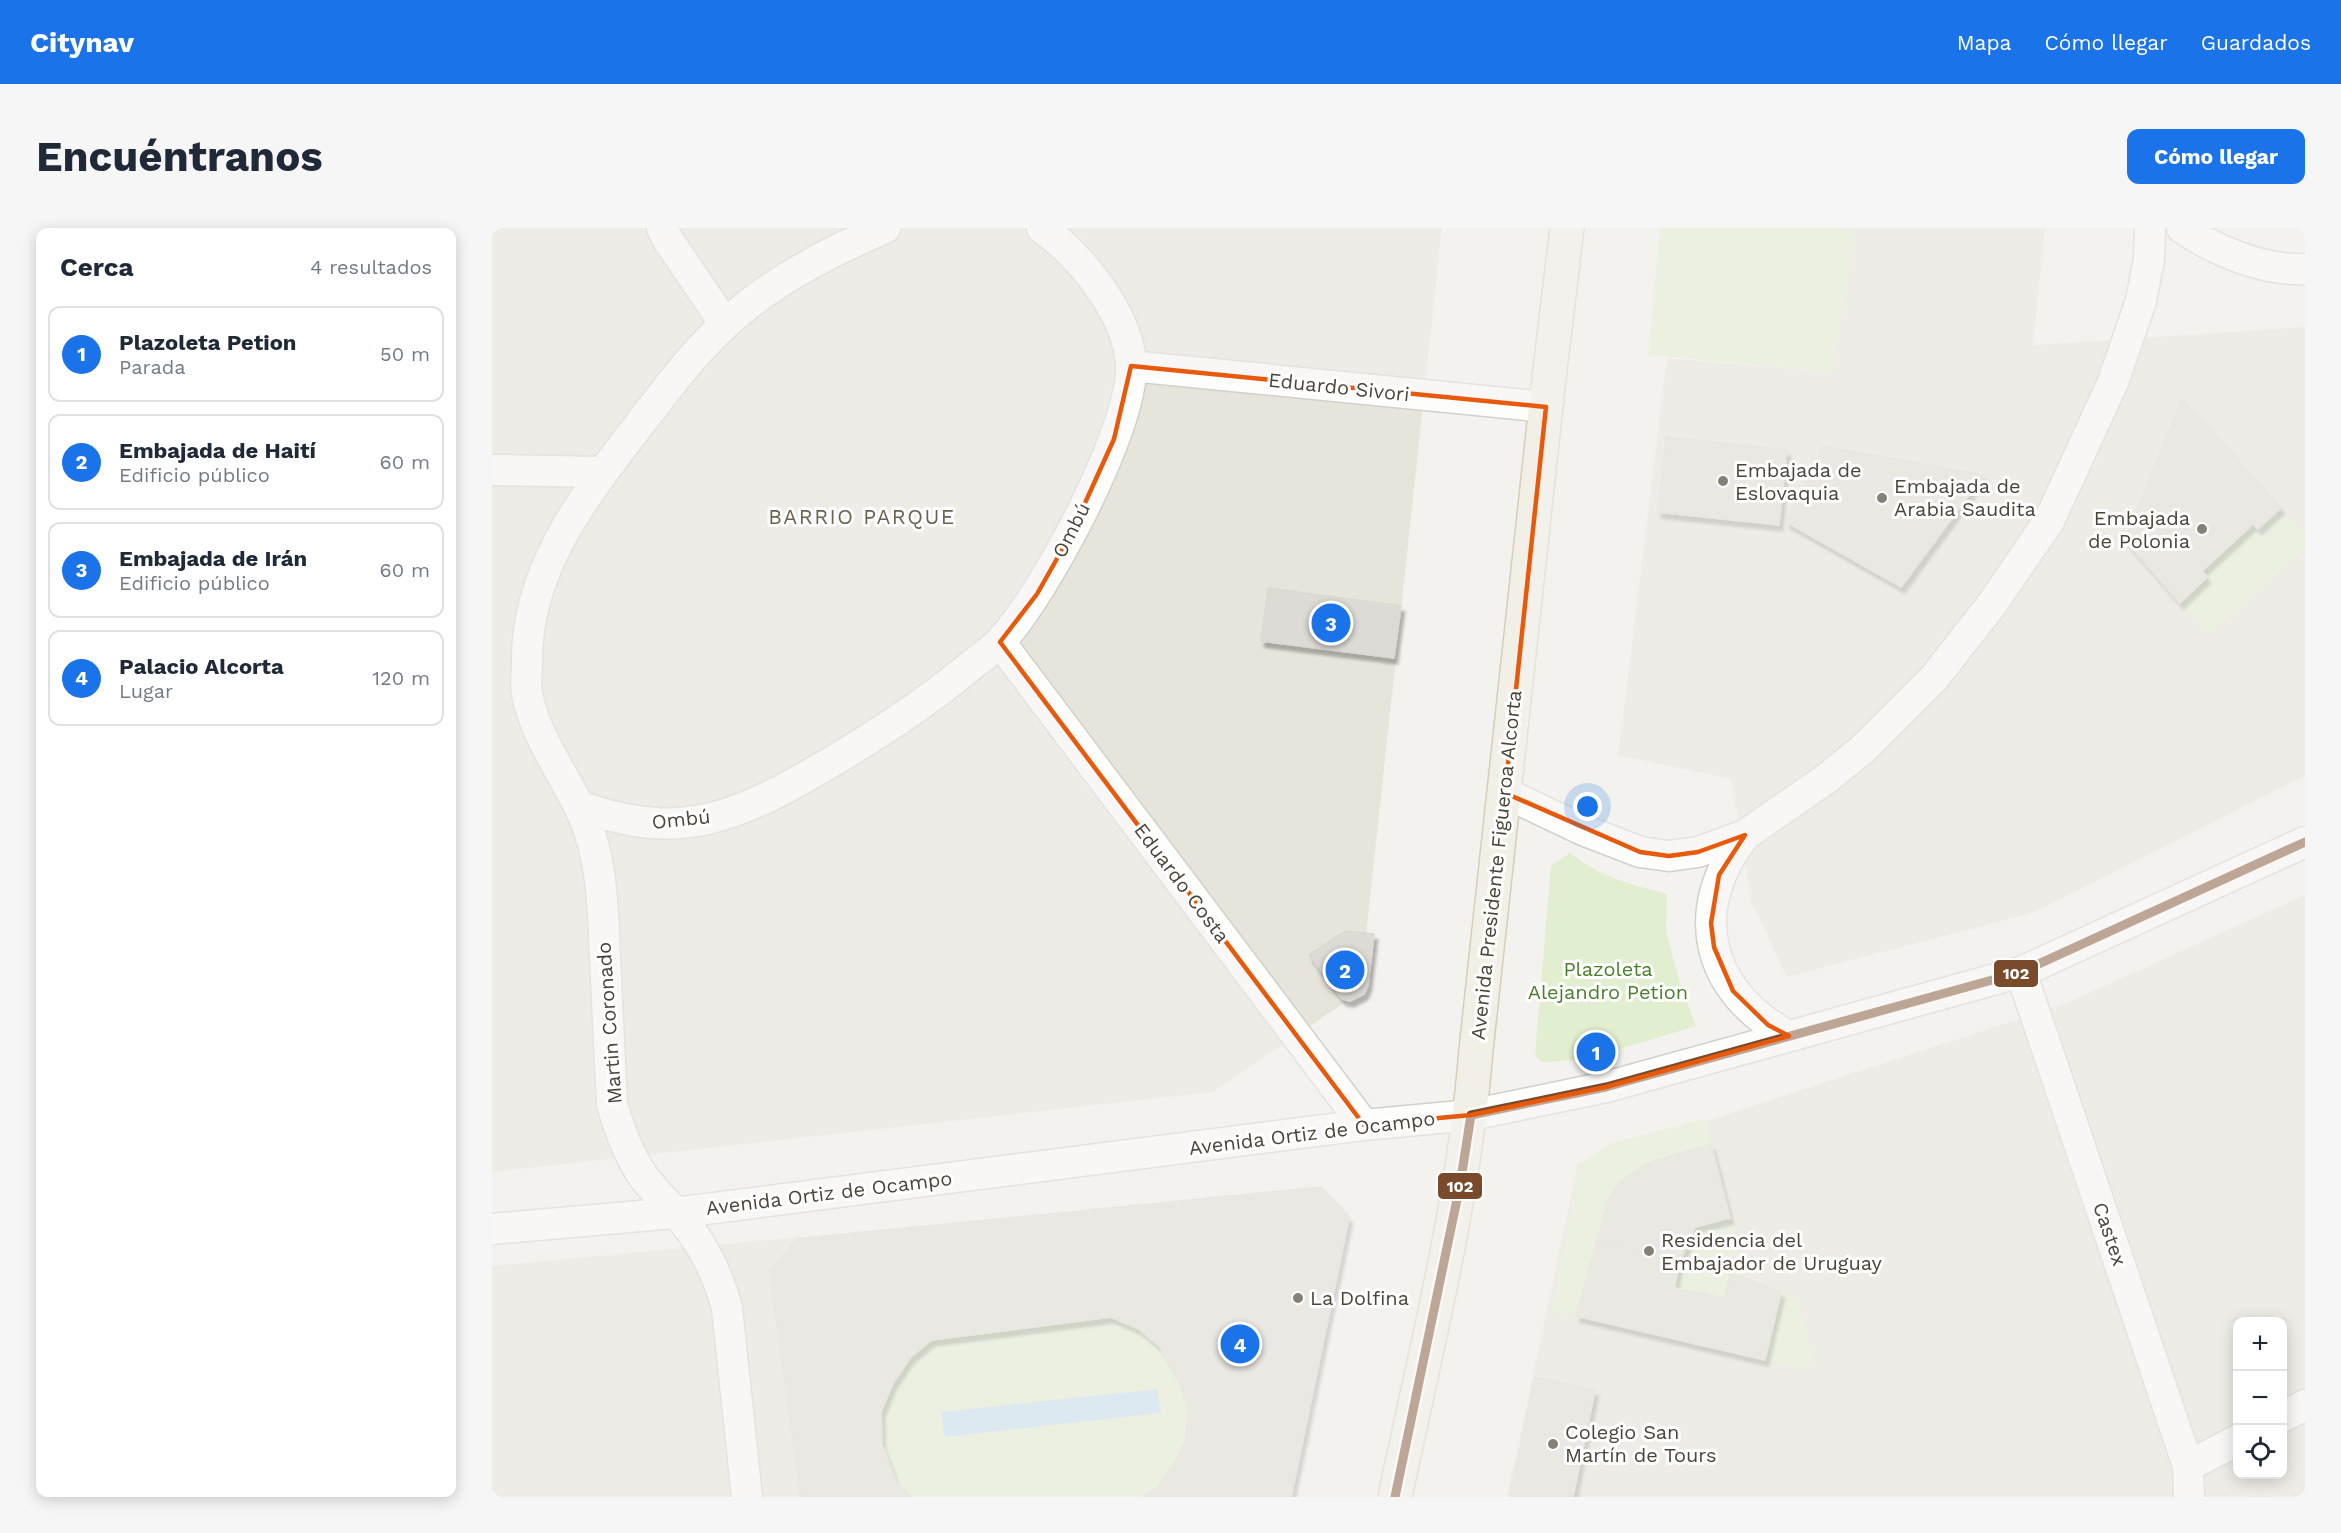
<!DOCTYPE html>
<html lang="es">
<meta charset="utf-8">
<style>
:root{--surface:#fff;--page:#f6f6f7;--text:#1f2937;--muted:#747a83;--line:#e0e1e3;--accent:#1a73e8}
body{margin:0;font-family:"Work Sans",sans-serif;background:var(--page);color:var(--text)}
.controls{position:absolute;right:18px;bottom:18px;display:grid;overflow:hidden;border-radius:12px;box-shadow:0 3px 15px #0003}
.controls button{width:54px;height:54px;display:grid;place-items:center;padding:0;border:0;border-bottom:2px solid var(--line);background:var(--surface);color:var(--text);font:30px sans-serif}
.you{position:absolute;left:1096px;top:579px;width:21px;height:21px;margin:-15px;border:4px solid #fff;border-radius:50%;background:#1a73e8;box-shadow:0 0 0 9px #1a73e833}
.badge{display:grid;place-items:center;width:39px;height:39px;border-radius:50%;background:var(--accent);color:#fff;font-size:20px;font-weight:700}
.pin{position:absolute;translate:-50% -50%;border:3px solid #fff;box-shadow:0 2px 6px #0006}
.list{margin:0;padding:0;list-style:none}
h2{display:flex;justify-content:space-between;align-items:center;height:78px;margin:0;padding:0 24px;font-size:26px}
h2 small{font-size:20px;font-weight:400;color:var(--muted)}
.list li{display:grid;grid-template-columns:39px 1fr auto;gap:18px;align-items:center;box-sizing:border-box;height:96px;margin:0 12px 12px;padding:0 12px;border:2px solid var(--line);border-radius:12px}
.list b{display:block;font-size:22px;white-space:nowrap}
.list p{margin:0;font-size:20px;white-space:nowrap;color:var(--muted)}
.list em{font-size:20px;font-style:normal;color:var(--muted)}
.icon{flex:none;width:33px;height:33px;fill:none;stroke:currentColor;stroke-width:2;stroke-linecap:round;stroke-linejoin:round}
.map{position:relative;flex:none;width:1813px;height:1269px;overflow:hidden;border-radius:12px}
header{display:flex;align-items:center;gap:36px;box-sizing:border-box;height:84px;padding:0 30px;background:var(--accent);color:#fff}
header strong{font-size:28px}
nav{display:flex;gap:33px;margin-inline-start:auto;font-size:21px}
.intro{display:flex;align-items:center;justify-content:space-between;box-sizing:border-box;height:144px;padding:0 36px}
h1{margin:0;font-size:42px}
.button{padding:15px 27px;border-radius:12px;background:var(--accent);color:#fff;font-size:21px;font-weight:700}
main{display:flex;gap:36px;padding:0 36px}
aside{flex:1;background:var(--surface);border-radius:12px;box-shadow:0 3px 15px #0003}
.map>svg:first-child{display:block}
</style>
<header>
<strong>Citynav</strong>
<nav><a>Mapa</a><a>Cómo llegar</a><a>Guardados</a></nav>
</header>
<div class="intro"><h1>Encuéntranos</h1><a class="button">Cómo llegar</a></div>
<main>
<aside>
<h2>Cerca<small>4 resultados</small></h2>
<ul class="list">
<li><span class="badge">1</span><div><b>Plazoleta Petion</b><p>Parada</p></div><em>50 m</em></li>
<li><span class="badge">2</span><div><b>Embajada de Haití</b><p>Edificio público</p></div><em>60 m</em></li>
<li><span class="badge">3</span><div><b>Embajada de Irán</b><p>Edificio público</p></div><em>60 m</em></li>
<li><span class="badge">4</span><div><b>Palacio Alcorta</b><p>Lugar</p></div><em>120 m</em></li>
</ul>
</aside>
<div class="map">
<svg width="1813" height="1269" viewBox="0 0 1813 1269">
<defs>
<filter id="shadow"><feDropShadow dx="3.5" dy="6" stdDeviation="1.5" flood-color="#0004"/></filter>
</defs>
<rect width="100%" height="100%" fill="#f4f2ee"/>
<path fill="#e7e4dc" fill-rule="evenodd" d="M0,0H950L868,764L721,864L0,944Z
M1364,0H1553L1541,117L1813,99V548L1540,685L1295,749L1260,675L1239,551L1126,527L1175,130L1339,144Z
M1813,667V1269H1015L1086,935L1570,777ZM1746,1094H1790V1246H1746Z
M830,960L857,985L794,1269H0V1038Z"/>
<path fill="#e1eecf" d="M1168,0H1364L1339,144L1156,127Z
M1789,280L1813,307V321L1716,407L1688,375L1715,349L1710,343L1761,296L1767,301Z
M1078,625C1107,648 1139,657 1175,666L1174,703L1188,756L1204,798L1091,832L1049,834L1043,827L1059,638Z
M1213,891L1219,916L1159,934L1129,952L1117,970L1111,988L1084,1088L1060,1083L1088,938L1116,916Z
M1238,990L1254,1050L1233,1070L1182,1060L1188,1033L1203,999Z
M1289,1064L1307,1072L1320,1129L1315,1142L1273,1132Z
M619,1089C637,1097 657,1105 669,1120C681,1135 694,1159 696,1179C699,1213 680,1251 651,1269H418C413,1263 407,1258 403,1251C380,1212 387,1164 418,1130C424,1124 432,1118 439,1112Z"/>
<path fill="#c0ddf1" d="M665,1161L669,1185L453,1209L449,1184Z"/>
<path fill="#dedbd6" stroke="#dcd9d4" stroke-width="1.5" filter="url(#shadow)" d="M1690,171L1789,280L1766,301L1761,296L1710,343L1715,349L1688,375L1633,312Z
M1174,209L1295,222L1287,297L1166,284Z
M1331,218L1492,247L1409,359L1294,294Z
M776,360L909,378L902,430L769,413Z
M853,703L882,706L876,757L872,766L858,773L850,771L817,727Z
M1219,916L1238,990L1203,999L1188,1033L1105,1013L1117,970L1130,952L1159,934Z
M829,959L857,990L799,1269H651L665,1260L682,1236L694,1212L696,1178L686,1148L668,1119L647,1101L619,1089L439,1112L418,1130L401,1155L389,1184L390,1216L403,1252L418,1269H309L277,1042L306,1011Z
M1105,1013L1188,1033L1182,1060L1233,1070L1238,1047L1254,1050L1289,1064L1273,1132L1084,1088Z
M1043,1149L1103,1162L1081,1269H1018Z"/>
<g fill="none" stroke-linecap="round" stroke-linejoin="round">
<defs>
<path id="minor" d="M170,0L176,12L233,96
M1690,0C1724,23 1771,43 1813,41
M639,138L1054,179
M0,242L111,244
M508,414L872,897
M1013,565L1091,602L1148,624L1177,628L1206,624L1253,607L1334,551L1372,520L1442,450L1500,376L1557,293L1621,154L1649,73L1657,31L1658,0
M89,579C131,593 171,601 215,591C260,581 302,556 341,533C386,506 430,478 471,444C483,434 497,425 508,414C551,369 643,198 639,136C636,86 589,28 550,0
M1253,607C1194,682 1214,764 1297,808
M1529,744L1696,1238L1697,1269
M0,1001L182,985L872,897L979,887L1114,859L1529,744L1813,614
M1790,1189L1813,1177
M1696,1238L1746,1212
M255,1269L235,1080C228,1053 216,1027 200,1004C185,984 166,968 151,948C136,926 127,901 120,876C118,827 115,778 113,729C111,688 111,648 99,609C84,559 45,518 35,466C33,456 35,444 35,434C34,339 95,265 150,193C180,154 209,115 247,84C290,48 342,22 393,0"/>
<path id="primary" d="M903,1269C934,1121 972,973 984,822L1057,150L1075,0"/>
</defs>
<use href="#minor" stroke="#d2d0cb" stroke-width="33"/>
<use href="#primary" stroke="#d6cebb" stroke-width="36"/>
<use href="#minor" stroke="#fdfdfc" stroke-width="30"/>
<use href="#primary" stroke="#f2efe6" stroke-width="33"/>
<defs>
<path id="bus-1" d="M903,1269L968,957L979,887L1114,859L1529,744L1813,614"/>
</defs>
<use href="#bus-1" stroke="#fff" stroke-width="14"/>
<use href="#bus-1" stroke="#7a4b2a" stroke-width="9"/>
</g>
<path d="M0 0H1813V1269H0ZM639,138L1054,179L1013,565L1148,624L1177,628L1206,624L1253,607L1227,647L1219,695L1222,719L1241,763L1276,797L1297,808L1114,859L979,887L872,897L508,414L545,366L579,306L622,211Z" fill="#f4f2ee" fill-opacity=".55" fill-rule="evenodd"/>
<path fill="none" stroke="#e8590c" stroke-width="4.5" stroke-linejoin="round" d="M639,138L1054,179L1013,565L1148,624L1177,628L1206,624L1253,607L1227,647L1219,695L1222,719L1241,763L1276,797L1297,808L1114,859L979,887L872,897L508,414L545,366L579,306L622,211Z"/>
<g fill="#868178" stroke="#fff" stroke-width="2">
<circle cx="1231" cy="253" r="6"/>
<circle cx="1390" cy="270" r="6"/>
<circle cx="1710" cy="301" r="6"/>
<circle cx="1157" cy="1023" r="6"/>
<circle cx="806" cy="1070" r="6"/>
<circle cx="1061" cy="1216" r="6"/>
</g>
<g text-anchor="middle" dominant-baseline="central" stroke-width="6" stroke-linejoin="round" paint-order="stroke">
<g font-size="20" fill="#4b4439" stroke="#fff">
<text transform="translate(847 159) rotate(6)">Eduardo Sivori</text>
<text transform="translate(579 302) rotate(-63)">Ombú</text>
<text transform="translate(189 591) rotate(-6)">Ombú</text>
<text transform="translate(1004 637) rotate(-84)">Avenida Presidente Figueroa Alcorta</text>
<text transform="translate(690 655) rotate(53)">Eduardo Costa</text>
<text transform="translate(117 795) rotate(-94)">Martin Coronado</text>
<text transform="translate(820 905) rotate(-7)">Avenida Ortiz de Ocampo</text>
<text transform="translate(337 965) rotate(-7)">Avenida Ortiz de Ocampo</text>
<text transform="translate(1618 1006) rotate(71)">Castex</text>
</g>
<g font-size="20" fill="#4b4439" stroke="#fff" text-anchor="start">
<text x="1243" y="242">Embajada de<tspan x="1243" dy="23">Eslovaquia</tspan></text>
<text x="1402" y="258">Embajada de<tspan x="1402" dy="23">Arabia Saudita</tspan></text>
<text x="1698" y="290" text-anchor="end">Embajada<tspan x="1698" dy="23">de Polonia</tspan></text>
<text x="1169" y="1012">Residencia del<tspan x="1169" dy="23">Embajador de Uruguay</tspan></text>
<text x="818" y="1070">La Dolfina</text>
<text x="1073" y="1204">Colegio San<tspan x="1073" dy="23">Martín de Tours</tspan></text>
</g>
<g font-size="20" fill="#4a7f2a" stroke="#fff">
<text x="1116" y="741">Plazoleta<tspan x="1116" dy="23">Alejandro Petion</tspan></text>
</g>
<g font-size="21" letter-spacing="1.5" fill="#6e6250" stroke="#fff">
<text x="370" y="288">BARRIO PARQUE</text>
</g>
</g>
<g stroke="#fff" stroke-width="2">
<rect x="1501" y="731" width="46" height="29" rx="6" fill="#7a4b2a"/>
<rect x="945" y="944" width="46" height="28" rx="6" fill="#7a4b2a"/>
</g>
<g font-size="16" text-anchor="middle" font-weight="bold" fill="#fff">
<text x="1524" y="751">102</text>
<text x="968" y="964">102</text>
</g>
</svg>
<div class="controls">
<button>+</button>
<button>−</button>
<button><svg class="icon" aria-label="locate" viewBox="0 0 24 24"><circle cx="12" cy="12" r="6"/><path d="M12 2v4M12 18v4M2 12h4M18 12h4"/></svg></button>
</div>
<div class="you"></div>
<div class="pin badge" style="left:1104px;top:824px">1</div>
<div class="pin badge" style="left:853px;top:742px">2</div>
<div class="pin badge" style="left:839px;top:395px">3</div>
<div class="pin badge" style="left:748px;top:1116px">4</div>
</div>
</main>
